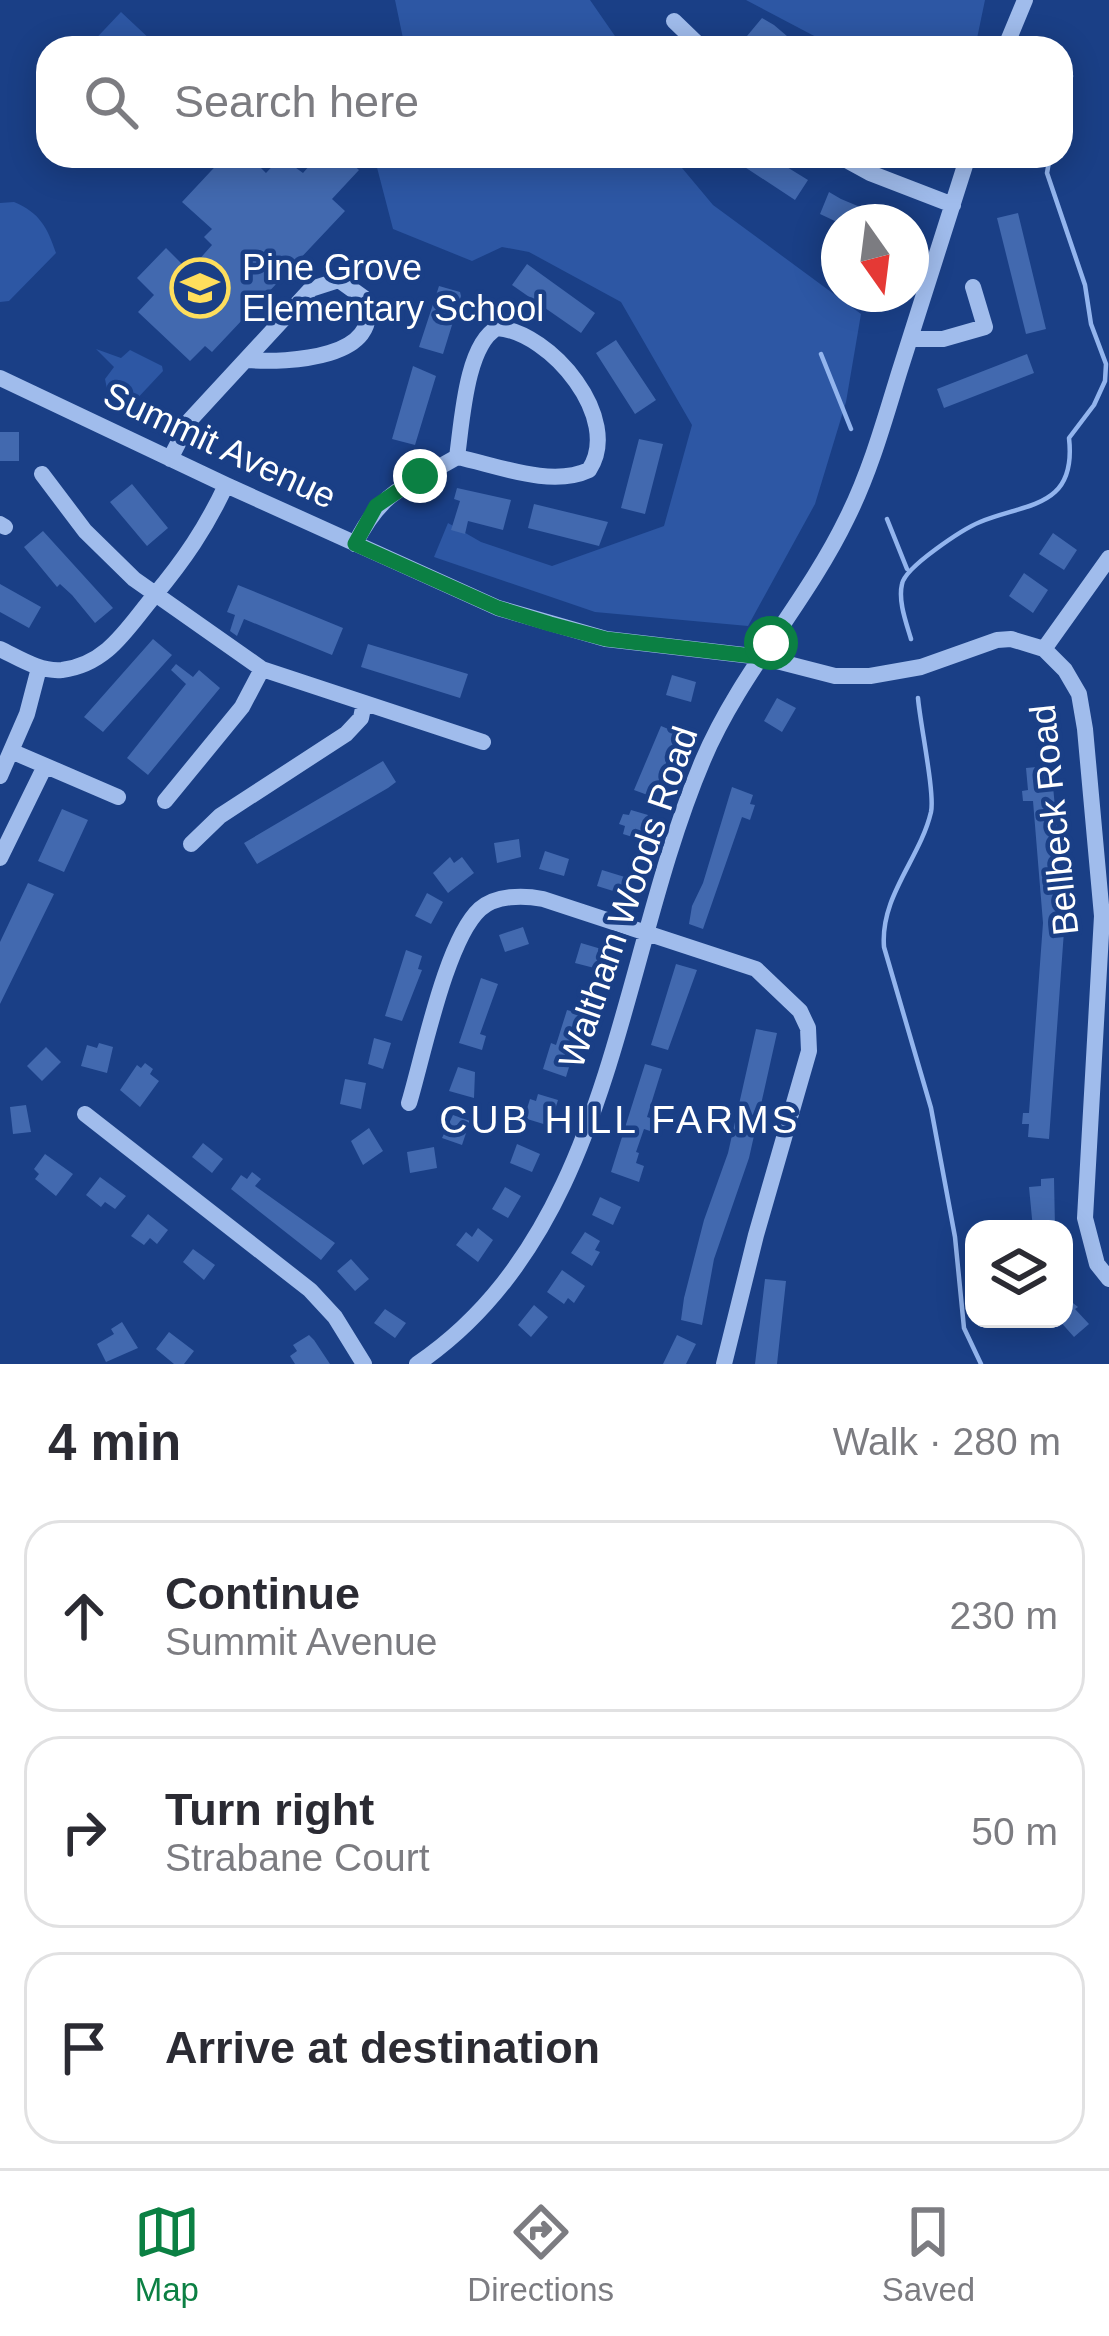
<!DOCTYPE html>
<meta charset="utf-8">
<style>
:root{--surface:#fff;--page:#f2f2f3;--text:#2b2b33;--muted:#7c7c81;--line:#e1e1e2;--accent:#0b8043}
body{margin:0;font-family:Arial,sans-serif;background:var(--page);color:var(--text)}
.controls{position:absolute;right:36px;bottom:36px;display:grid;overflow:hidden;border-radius:24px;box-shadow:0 6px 30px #0003}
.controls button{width:108px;height:108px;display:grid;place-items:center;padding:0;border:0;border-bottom:3px solid var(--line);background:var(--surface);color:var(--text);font:60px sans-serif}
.compass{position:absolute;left:821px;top:204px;width:108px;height:108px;border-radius:50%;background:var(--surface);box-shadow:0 6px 30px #0003;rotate:166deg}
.stop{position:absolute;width:36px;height:36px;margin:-27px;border:9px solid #0b8043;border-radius:50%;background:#fff}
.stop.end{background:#0b8043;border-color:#fff;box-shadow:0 3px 12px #0008}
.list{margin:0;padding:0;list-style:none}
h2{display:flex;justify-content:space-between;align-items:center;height:156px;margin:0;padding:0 48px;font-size:51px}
h2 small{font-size:39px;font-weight:400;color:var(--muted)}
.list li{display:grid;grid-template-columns:78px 1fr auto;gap:36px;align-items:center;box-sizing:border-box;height:192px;margin:0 24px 24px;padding:0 24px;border:3px solid var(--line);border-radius:36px}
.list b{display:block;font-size:45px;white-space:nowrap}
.list p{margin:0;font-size:39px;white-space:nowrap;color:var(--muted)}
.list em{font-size:39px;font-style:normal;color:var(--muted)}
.icon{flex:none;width:66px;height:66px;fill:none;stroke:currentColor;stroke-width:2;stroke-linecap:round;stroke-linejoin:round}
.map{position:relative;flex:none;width:1109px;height:1364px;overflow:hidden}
.search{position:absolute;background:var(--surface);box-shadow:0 6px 30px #0003;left:36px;right:36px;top:36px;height:132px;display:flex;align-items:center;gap:30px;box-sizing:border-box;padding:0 42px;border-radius:36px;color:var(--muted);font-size:45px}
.sheet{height:804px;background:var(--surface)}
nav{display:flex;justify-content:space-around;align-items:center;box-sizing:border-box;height:168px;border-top:3px solid var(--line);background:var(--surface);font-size:33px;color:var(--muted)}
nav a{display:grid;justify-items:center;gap:6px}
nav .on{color:var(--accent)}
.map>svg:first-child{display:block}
</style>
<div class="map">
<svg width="1109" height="1364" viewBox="0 0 1109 1364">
<rect width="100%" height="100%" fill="#1a3f86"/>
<path fill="#2d57a4" d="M395,0H590L617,39V48H405Z
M746,0H985L975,48H837Z
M121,12L153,42L148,48H87Z
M374,156H672L713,205L861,314L846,402L815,504L748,626L595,612L434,557L448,523L481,542L552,566L664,526L692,425L621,302L529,252L502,247L472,261L393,229Z
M14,202C40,213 47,227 56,253L9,301L0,302V203Z
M96,349L121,358L130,350L162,366L163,371L133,403L107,389L105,379L114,367Z"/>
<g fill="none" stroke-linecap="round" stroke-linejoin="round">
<path stroke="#93b5ee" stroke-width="4.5" d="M1048,47L1049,48
M1061,59L1071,76L1061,131
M821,354L851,429
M887,519L907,569
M911,639C906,622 898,601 902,584C905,567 963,529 980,522C1025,503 1077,509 1069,438L1094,405L1105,381L1106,364L1091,324L1085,285L1047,173L1050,156
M918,698C920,723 935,793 931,812C920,859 880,896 884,947L931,1108L955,1237L964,1328L981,1364"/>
</g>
<path fill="#4269af" d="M762,18L774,25L801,48L758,45L747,36Z
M225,156H249L266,173L281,157L303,173L318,156H343L359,170L332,199L345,211L212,352L205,346L190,361L138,312L154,295L137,278L166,248L189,271L212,245L204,237L212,229L182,202Z
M728,156H769L808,180L795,200Z
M829,192L841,199L896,222H837L820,214Z
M1018,213L1046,329L1026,334L997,218Z
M527,264L595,313L581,333L512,285Z
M439,286L460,292L461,296L443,354L419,347Z
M616,340L656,400L635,414L596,353Z
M1027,354L1034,373L944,408L937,389Z
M413,366L436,376L415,445L392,439Z
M0,432H19V461H0Z
M639,439L663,444L645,514L621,508Z
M132,484L168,528L147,546L110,502Z
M457,488L511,500L503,530L468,521L465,534L451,530L460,501L454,499Z
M534,504L608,522L599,546L528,528Z
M43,531L113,608L95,623L72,595L60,584L57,587L24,547Z
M1053,533L1077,550L1064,570L1039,554Z
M1024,573L1048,590L1033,613L1009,596Z
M0,584L41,607L29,628L0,612Z
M238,585L343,628L332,655L244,619L237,636L230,631L235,615L227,612Z
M153,639L172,655L103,732L84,717Z
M368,644L468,674L460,698L361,667Z
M176,664L193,677L199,670L220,688L148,775L127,758L186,684L171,670Z
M672,675L696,682L691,702L666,695Z
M777,698L796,708L782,732L764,721Z
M661,726L678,733L653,797L634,790Z
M383,761L396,782L388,788L257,864L244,843Z
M1037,767L1038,776L1052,775L1065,917L1049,1139L1028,1137L1029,1124H1022L1023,1113H1029L1043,923L1033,801H1023L1022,791L1028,790L1026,768Z
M732,787L753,795L750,804L755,805L750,820L742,817L703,929L689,924L692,906L703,883Z
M62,809L88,820L64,872L38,861Z
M631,810L648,815L642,840L623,834L625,826L619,824L623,814L629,815Z
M519,839L521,857L497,863L494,843Z
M545,851L569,859L564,876L539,869Z
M450,857L454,863L462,857L474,873L448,893L433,873Z
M602,870L628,878L623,894L597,886Z
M28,883L54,894L0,1004V942Z
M427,893L443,902L431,924L415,916Z
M523,927L529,944L505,952L499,935Z
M581,943L608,951L602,970L575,963Z
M406,950L422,956L418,969L422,970L402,1021L385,1016Z
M676,964L697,970L668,1050L651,1045Z
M481,978L498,984L480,1034L486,1036L482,1050L459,1043Z
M567,1010L585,1015L566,1077L543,1069L551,1043L556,1045Z
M756,1029L777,1033L749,1158L714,1259L702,1325L681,1320L684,1298L704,1220L728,1153Z
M374,1038L391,1043L383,1069L368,1064Z
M99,1043L113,1047L107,1073L81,1066L87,1045L97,1048Z
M46,1047L61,1062L42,1081L27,1066Z
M145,1063L153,1069L150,1074L159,1081L140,1107L120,1090L137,1065L141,1068Z
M645,1064L662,1069L647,1117L657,1120L653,1132L644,1129L636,1152L639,1153L636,1163L644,1166L639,1182L611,1172Z
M458,1067L475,1072L474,1098L449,1091Z
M345,1079L366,1083L361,1109L340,1104Z
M538,1094L558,1100L550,1126L524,1118L530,1099L536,1101Z
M26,1105L31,1132L13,1134L10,1107Z
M453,1115L470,1121L462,1145L442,1138Z
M369,1128L383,1151L363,1165L351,1141Z
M203,1143L223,1159L212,1173L192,1157Z
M517,1144L540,1154L532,1172L510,1163Z
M434,1147L437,1168L410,1173L407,1152Z
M45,1154L73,1174L56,1196L35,1179L39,1174L34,1169Z
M252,1172L261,1179L255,1186L335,1243L321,1260L231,1189L241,1175L247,1179Z
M100,1177L126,1196L115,1209L105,1202L101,1207L86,1195Z
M1054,1178L1055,1228L1033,1229L1029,1187L1041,1186V1179Z
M505,1187L521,1196L508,1218L492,1209Z
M600,1197L621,1207L613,1225L592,1215Z
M148,1214L168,1230L157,1244L150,1238L144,1245L131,1236Z
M478,1228L493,1240L478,1262L456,1245L466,1232L472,1237Z
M585,1232L600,1241L595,1250L600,1252L592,1266L571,1253Z
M193,1249L215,1265L204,1280L183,1262Z
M351,1259L369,1279L355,1291L337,1271Z
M562,1270L585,1286L574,1303L568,1298L564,1304L547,1292Z
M765,1279L786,1281L777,1364H755Z
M1064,1296L1078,1307L1075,1309L1089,1324L1074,1337L1058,1319H1064Z
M534,1305L548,1317L531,1337L518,1325Z
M385,1309L406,1323L395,1338L374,1323Z
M122,1322L138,1348L106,1362L97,1344L114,1334L111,1329Z
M169,1332L194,1351L184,1364H174L156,1349Z
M309,1335L314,1340L330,1364H295L290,1356L297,1351L293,1345Z
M677,1335L696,1344L686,1364H663Z"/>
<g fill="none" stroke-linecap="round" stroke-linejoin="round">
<path stroke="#a0bcec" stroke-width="16" d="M674,21L702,48
M1005,48L1025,0
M839,156L870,173L953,205
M497,328C551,332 623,419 589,470C551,488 496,465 457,457C462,422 466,345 497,328Z
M910,339H943L985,327L973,287
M0,378L226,485L498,608L606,639L761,657L835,676H870L921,667L997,640L1011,639L1044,649L1065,670L1079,694L1085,729L1102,916L1085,1218L1097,1264L1109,1279
M170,459L190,420L311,289L339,280L364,298C388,359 286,363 248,360
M42,474L85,531L134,579L262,669L483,742
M0,524L5,527
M355,544C383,488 408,486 457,457
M0,649C19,658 40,672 62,670C108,664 127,628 154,596C184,560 206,528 226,485
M1044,649L1109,558
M11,751L118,797
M0,776L27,714L39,668
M165,801L242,707L262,669
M191,844L220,816L346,734L361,718L364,703
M0,858L45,766
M409,1103C423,1057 446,940 480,909C496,895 523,895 543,899L756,969L800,1011L808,1028L809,1051L756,1235L724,1364
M85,1114L310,1290L335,1317L364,1364
M417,1364C613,1231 617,962 703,760C740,673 806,603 847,518C870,472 884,422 899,373C922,301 945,228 968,156"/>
</g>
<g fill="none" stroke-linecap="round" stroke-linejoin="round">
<path stroke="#0b8043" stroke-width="15" d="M420,476L376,506L355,544L498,608L550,624L606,639L761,657L771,643"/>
</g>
<defs>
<symbol id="school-ring" viewBox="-11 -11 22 22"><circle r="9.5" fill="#1a3f86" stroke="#fede5c" stroke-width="1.5"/><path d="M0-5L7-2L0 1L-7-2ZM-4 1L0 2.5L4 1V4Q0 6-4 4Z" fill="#fede5c"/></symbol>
</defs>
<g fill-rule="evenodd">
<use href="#school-ring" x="167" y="255" width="66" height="66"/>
</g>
<g text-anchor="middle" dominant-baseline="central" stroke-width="9" stroke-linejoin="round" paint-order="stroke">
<g font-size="36" fill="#fff" stroke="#1a3f86" text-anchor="start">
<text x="242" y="267">Pine Grove<tspan x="242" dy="41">Elementary School</tspan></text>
</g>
<g font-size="36" fill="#fff" stroke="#1a3f86">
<text transform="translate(220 445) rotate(25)">Summit Avenue</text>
<text transform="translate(1054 820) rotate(-96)">Bellbeck Road</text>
<text transform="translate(628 897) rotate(-71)">Waltham Woods Road</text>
</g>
<g font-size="39" letter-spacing="3" fill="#fff" stroke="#1a3f86">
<text x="620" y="1119">CUB HILL FARMS</text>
</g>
</g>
</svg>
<div class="controls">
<button><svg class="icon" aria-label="layers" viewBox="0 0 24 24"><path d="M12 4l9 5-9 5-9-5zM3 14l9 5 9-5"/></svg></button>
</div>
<svg class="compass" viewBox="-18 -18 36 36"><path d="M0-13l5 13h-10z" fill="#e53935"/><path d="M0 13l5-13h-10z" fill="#7c7c81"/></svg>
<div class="stop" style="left:771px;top:643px"></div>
<div class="stop end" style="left:420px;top:476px"></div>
<div class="search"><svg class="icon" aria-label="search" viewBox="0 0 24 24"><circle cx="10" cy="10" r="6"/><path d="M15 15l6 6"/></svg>Search here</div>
</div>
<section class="sheet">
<h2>4 min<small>Walk · 280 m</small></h2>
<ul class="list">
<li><svg class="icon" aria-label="ahead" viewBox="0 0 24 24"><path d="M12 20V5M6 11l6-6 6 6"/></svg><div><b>Continue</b><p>Summit Avenue</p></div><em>230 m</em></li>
<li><svg class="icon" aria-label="right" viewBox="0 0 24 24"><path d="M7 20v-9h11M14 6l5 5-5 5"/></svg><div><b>Turn right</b><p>Strabane Court</p></div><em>50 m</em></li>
<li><svg class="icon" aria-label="arrive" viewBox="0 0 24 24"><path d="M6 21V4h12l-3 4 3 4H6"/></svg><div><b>Arrive at destination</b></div></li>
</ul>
</section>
<nav>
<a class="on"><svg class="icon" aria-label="map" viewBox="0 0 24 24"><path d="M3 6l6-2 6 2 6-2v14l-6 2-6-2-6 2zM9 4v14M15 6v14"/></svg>Map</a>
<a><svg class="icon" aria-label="directions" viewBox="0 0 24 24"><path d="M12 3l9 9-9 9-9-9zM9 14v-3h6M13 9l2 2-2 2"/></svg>Directions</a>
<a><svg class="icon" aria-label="saved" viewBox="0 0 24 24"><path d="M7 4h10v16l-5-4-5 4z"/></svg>Saved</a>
</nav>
